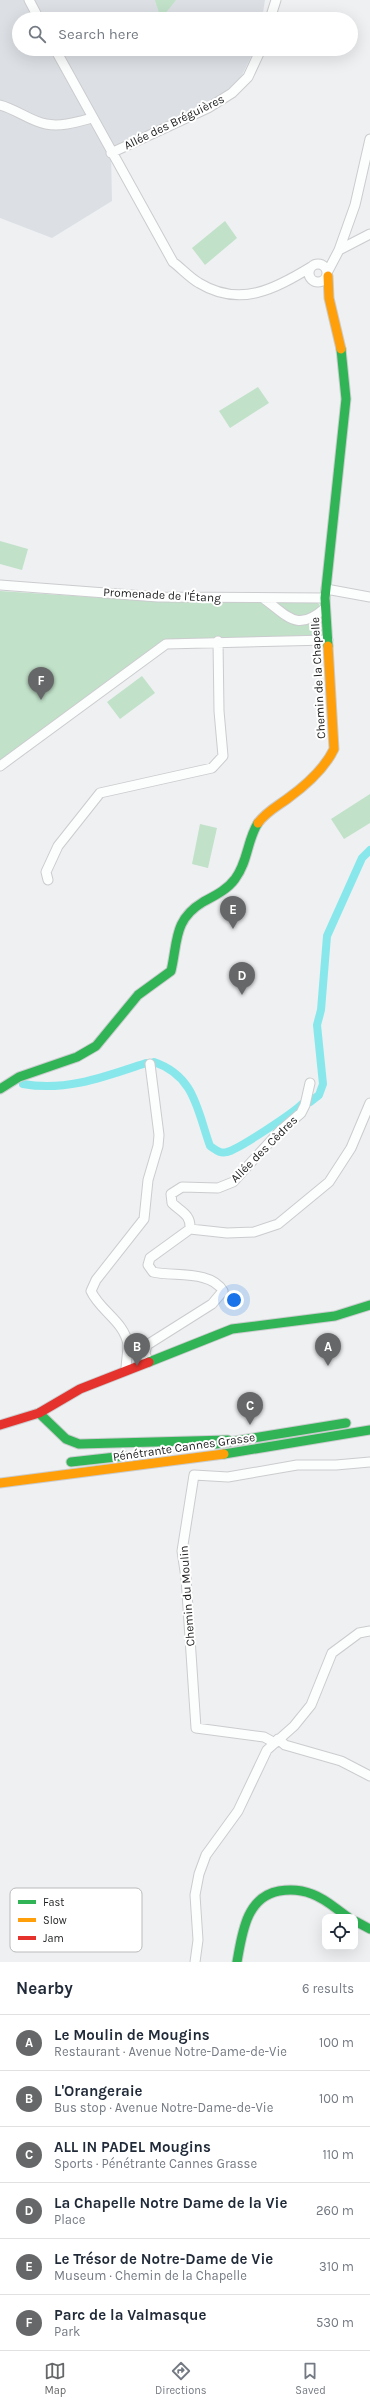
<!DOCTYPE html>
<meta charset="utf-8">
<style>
:root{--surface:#fff;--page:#f6f6f7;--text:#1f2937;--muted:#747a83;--line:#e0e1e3;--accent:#666768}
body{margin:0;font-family:Karla,sans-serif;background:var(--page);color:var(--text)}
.controls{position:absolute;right:12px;bottom:12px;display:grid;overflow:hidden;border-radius:8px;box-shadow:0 4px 16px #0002}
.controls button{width:36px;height:36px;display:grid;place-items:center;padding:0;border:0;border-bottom:1px solid var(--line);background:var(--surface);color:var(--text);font:20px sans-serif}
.you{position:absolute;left:234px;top:1300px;width:14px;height:14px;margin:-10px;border:3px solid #fff;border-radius:50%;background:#1a73e8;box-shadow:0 0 0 6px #1a73e833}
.badge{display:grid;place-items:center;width:26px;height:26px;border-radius:50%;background:var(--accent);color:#fff;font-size:13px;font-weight:700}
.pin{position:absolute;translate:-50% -33px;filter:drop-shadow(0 1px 2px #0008)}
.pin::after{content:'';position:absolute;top:21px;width:14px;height:12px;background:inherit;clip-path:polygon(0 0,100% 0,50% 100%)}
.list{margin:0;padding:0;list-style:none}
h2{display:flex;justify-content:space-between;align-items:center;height:52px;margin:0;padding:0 16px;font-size:17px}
h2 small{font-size:13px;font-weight:400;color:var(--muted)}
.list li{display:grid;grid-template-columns:26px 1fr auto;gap:12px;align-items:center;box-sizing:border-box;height:56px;padding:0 16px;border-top:1px solid var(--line)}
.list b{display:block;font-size:15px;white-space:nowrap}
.list p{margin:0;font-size:13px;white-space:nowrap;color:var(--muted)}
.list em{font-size:13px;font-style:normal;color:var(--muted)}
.icon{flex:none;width:22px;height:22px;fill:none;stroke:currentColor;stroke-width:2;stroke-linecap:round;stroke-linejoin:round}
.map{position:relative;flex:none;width:370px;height:1962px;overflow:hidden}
.search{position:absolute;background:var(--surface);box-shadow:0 4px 16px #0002;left:12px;right:12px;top:12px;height:44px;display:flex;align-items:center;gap:10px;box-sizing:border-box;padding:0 14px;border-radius:22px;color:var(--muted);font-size:15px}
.sheet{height:388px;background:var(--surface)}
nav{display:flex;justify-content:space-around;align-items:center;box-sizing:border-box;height:56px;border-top:1px solid var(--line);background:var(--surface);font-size:11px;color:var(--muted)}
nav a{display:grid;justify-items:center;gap:2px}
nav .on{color:var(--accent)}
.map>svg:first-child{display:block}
</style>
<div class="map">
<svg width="370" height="1962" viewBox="0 0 370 1962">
<rect width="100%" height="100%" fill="#eef0f2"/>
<path fill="#dce0e5" d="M0,0H265L262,19H19V49H255L241,77L222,95L111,153L112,201L52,238L0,218Z"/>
<path fill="#c1e1c9" d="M155,0H176L161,19Z
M225,221L237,238L205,265L192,248Z
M258,387L269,403L230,428L219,411Z
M0,541L28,549L22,570L0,564Z
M0,591L151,601H314L319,604L322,635L163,640L0,760Z
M142,676L155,693L120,719L107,702Z
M370,794V823L344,839L331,819Z
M200,824L217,828L208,868L192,864Z"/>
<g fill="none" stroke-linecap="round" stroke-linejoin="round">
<path stroke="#88e7eb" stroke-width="8" d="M154,1062C195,1076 197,1110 210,1146C216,1150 220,1154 227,1152C239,1149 293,1113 302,1104L310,1102L319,1095L323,1084L317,1025L321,1010L327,936L362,858L370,850
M23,1084C66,1092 107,1076 146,1063"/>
<defs>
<path id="street" d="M29,0L39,19
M270,19L276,0
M55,49L173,262C181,268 190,278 199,283C240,308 275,289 311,267
M0,105C16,109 30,121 46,124C61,127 77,122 92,118
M111,153L208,108L232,93L248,77L261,49
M339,250L370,234
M309 273a9 9 0 1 1 18 0a9 9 0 1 1-18 0Z
M328,271L339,250L355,205L370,139
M0,585L158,597L325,598
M326,589L370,597
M263,598C288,616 297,633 325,608
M0,766L166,644L328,640
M48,880L46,872L58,846L100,793L212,768L223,756L219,711L218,641
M190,1229C191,1214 181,1212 172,1203L171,1194L182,1187L218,1188L233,1182L279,1132L301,1113L305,1105L310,1083
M148,1362L145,1353L147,1345L212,1304L223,1291C211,1270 174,1277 153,1272L148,1265L150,1258L190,1229L227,1233L254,1232L278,1224L329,1182L351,1148L370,1103
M126,1370C126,1362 128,1353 128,1345C125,1322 100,1311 91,1291L96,1280L144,1219L148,1180L158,1146L159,1135L150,1064
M278,1739L285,1745L341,1761L370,1776
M275,1743L264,1737L196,1728L186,1578L182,1551L194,1475L228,1477L297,1465H336L370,1462
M195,1962L198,1940L195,1895L199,1874L206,1855L238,1811L267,1750L294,1726L311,1705L332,1653L359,1633L370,1631"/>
<path id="fast" d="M328,646L325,598L346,399L341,349
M0,1089L19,1077L77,1057L96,1046L138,995L171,971C178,942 173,920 203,902C214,896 227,890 235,879C248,862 247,840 258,823
M149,1362L232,1329L335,1316L370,1305
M39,1413L66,1439L79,1444L228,1440
M216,1444L346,1423
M224,1454L370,1430
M71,1462L125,1456
M355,1921L370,1929
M237,1962C242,1934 246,1897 279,1891C290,1889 302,1890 312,1894C326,1899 336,1909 348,1917"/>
<path id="slow" d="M328,276L329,298L341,349
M258,823C266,812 276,807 287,799C305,786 324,770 334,749L328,646
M0,1483L224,1454"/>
<path id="jam" d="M0,1425L39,1413L80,1389L149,1362"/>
</defs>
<use href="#street" stroke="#cbccce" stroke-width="11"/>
<use href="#fast" stroke="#cbccce" stroke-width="11"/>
<use href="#slow" stroke="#cbccce" stroke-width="11"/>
<use href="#jam" stroke="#cbccce" stroke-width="11"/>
<use href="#street" stroke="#fcfdfd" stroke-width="9"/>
<use href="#fast" stroke="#30b455" stroke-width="9"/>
<use href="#slow" stroke="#ff9f0a" stroke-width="9"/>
<use href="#jam" stroke="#e5322d" stroke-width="9"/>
</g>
<g text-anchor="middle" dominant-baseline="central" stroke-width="4" stroke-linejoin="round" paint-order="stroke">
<g font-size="12" fill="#1c1d1e" stroke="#fff">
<text transform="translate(174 122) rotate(-26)">Allée des Bréguières</text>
<text transform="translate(162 595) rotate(3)">Promenade de l'Étang</text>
<text transform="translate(318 678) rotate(-93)">Chemin de la Chapelle</text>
<text transform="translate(264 1149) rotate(-45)">Allée des Cèdres</text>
<text transform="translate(184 1447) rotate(-8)">Pénétrante Cannes Grasse</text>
<text transform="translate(187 1596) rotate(-94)">Chemin du Moulin</text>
</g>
</g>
<rect x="10" y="1888" width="132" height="64" rx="6" fill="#fff" stroke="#bbbbbc" stroke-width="1"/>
<rect x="18" y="1900" width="18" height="4" fill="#30b455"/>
<rect x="18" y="1918" width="18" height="4" fill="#ff9f0a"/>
<rect x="18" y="1936" width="18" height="4" fill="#e5322d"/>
<g font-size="11" fill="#1c1d1e">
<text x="43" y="1906">Fast</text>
<text x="43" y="1924">Slow</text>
<text x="43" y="1942">Jam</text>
</g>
</svg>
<div class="controls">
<button><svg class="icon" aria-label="locate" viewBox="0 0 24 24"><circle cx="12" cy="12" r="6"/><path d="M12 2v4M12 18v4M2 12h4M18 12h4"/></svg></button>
</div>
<div class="you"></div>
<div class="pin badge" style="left:328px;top:1366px">A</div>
<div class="pin badge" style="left:137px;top:1366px">B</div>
<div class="pin badge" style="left:250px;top:1425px">C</div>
<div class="pin badge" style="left:242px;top:995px">D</div>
<div class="pin badge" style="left:233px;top:929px">E</div>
<div class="pin badge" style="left:41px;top:700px">F</div>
<div class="search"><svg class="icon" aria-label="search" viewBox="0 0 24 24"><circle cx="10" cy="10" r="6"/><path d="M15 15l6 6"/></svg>Search here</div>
</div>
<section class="sheet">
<h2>Nearby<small>6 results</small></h2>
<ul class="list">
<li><span class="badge">A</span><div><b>Le Moulin de Mougins</b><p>Restaurant · Avenue Notre-Dame-de-Vie</p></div><em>100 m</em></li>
<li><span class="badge">B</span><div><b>L'Orangeraie</b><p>Bus stop · Avenue Notre-Dame-de-Vie</p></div><em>100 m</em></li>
<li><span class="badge">C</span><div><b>ALL IN PADEL Mougins</b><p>Sports · Pénétrante Cannes Grasse</p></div><em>110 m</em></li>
<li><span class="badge">D</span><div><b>La Chapelle Notre Dame de la Vie</b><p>Place</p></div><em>260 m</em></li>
<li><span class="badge">E</span><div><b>Le Trésor de Notre-Dame de Vie</b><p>Museum · Chemin de la Chapelle</p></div><em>310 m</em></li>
<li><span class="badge">F</span><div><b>Parc de la Valmasque</b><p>Park</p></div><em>530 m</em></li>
</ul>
</section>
<nav>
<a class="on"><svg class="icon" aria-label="map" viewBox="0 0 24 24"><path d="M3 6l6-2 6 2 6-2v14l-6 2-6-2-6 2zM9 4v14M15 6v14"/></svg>Map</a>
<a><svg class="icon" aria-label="directions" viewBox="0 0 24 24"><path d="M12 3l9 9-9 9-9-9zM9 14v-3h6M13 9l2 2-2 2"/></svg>Directions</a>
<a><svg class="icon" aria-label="saved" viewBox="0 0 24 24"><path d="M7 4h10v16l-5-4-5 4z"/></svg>Saved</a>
</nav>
